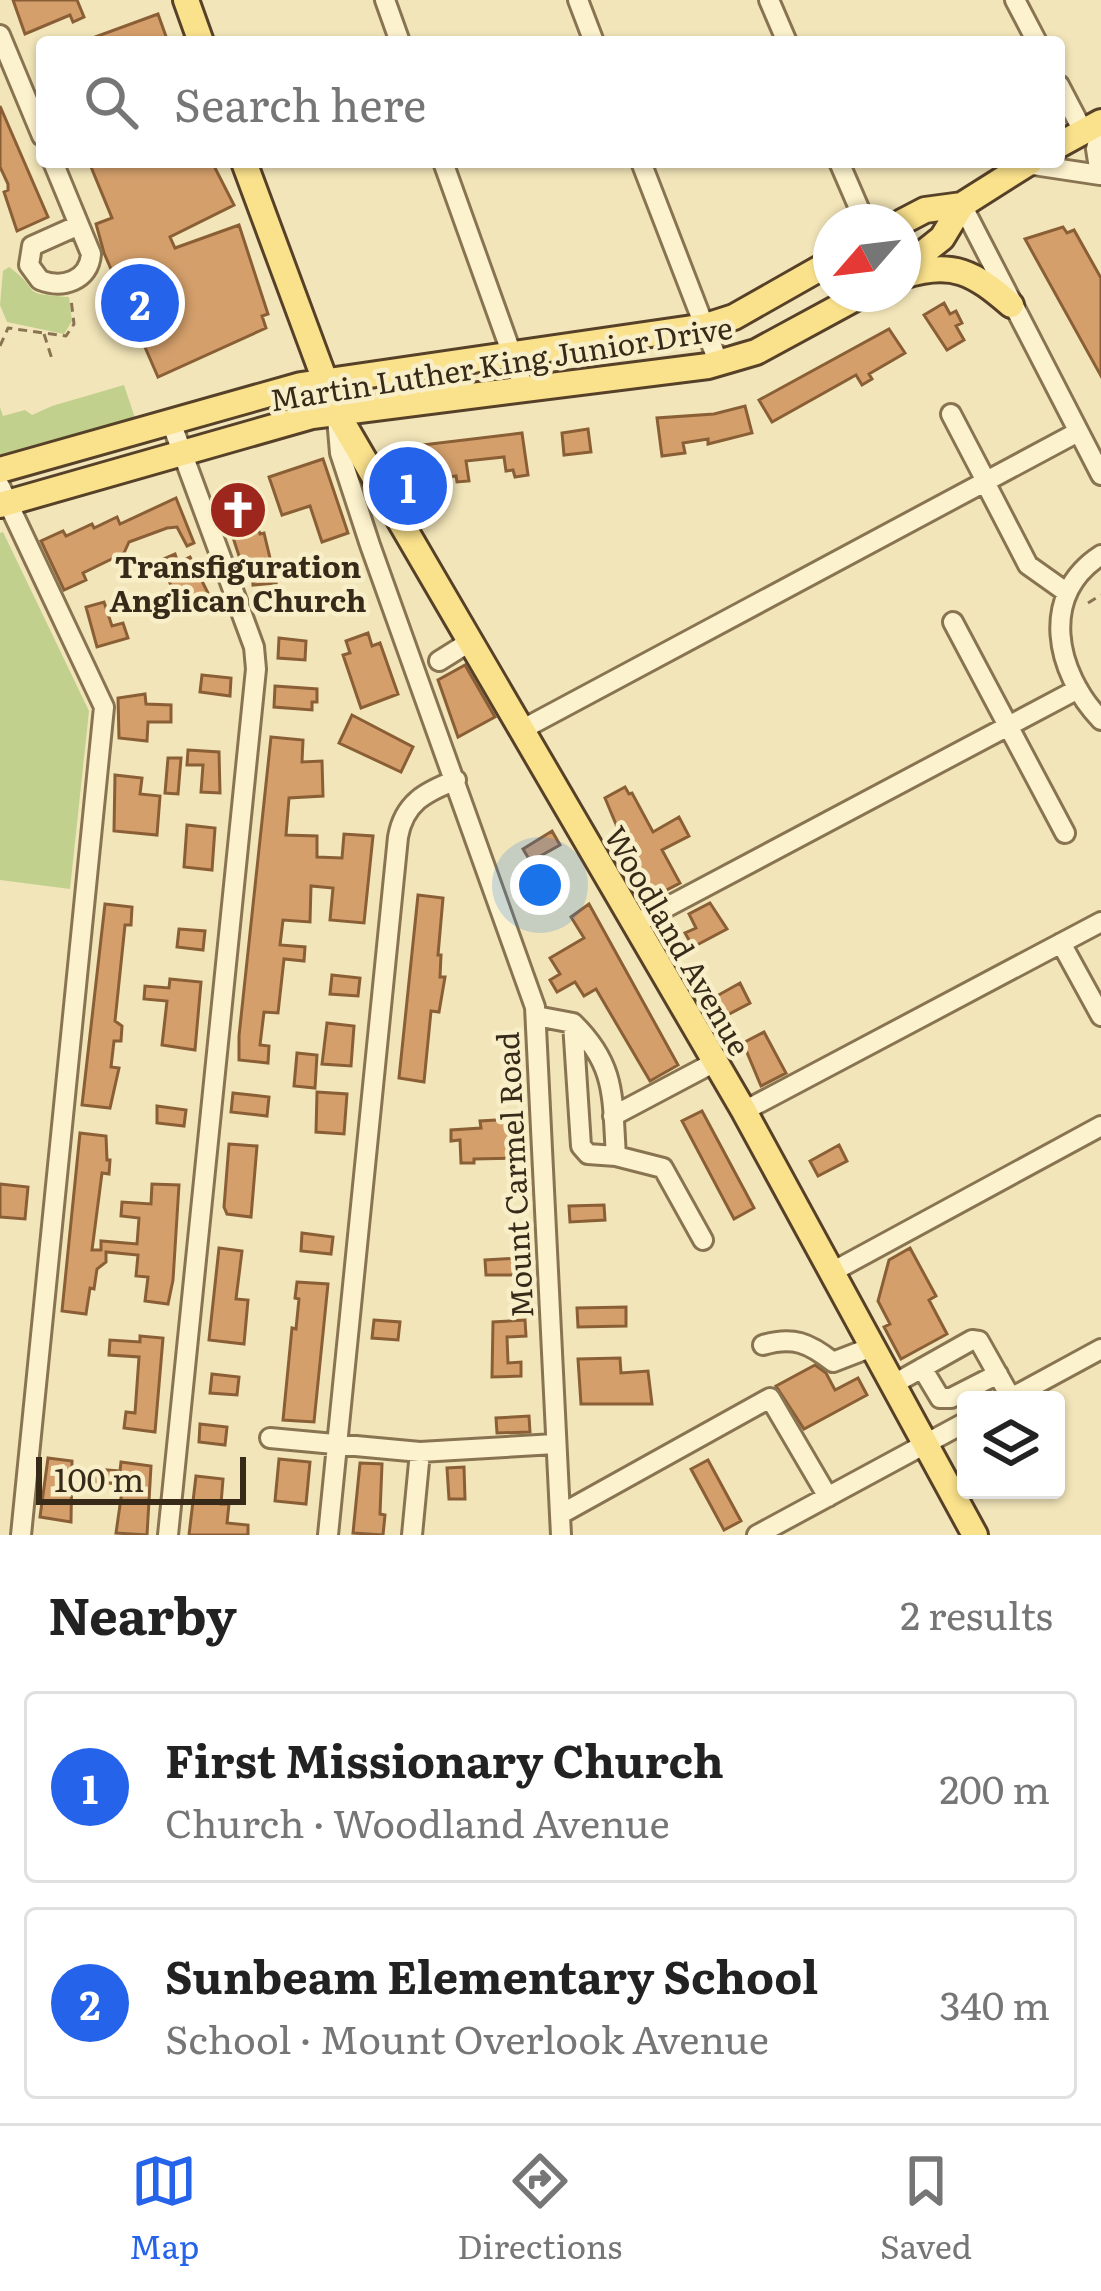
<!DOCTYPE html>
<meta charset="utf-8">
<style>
:root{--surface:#fff;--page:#f6f6f6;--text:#222;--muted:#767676;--line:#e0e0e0;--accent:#2563eb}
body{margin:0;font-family:Literata,serif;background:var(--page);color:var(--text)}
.controls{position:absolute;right:36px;bottom:36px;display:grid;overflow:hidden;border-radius:12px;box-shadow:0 3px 9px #0004}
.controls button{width:108px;height:108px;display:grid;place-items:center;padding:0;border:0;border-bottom:3px solid var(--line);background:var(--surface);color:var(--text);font:60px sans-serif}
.compass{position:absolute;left:813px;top:204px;width:108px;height:108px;border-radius:50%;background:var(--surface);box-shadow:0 3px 9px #0004;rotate:242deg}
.scale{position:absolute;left:36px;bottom:30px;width:210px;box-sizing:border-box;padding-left:12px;border:6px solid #372a19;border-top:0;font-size:33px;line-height:42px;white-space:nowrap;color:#372a19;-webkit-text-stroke:9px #f8efc9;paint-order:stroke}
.you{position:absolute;left:540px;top:885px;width:42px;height:42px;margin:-30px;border:9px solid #fff;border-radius:50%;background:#1a73e8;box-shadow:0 0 0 18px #1a73e833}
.badge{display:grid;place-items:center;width:78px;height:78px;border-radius:50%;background:var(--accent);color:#fff;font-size:39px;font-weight:700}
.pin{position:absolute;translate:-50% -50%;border:6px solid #fff;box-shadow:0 3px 12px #0006}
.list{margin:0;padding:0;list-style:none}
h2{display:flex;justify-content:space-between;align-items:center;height:156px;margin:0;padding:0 48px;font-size:51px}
h2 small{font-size:39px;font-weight:400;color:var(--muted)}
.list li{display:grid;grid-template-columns:78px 1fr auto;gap:36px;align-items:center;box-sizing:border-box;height:192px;margin:0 24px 24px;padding:0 24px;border:3px solid var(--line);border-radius:12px}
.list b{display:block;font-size:45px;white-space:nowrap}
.list p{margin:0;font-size:39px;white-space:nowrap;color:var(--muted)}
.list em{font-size:39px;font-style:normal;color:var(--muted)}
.icon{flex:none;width:66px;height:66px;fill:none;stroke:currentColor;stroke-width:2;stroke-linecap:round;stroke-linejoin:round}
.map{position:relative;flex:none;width:1101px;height:1535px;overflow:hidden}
.search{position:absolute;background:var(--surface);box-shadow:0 3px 9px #0004;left:36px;right:36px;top:36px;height:132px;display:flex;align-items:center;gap:30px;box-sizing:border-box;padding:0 42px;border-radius:12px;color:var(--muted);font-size:45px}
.sheet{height:588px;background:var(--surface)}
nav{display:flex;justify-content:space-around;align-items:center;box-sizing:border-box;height:168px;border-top:3px solid var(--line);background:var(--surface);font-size:33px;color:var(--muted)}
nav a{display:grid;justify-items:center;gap:6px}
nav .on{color:var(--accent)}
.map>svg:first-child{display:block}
</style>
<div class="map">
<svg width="1101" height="1535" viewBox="0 0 1101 1535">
<rect width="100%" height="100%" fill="#f2e5b9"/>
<path fill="#c2d08d" d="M9,267C45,293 15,293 69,297L72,321L64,334L7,322L0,305L3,271Z
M124,385L136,421L0,460V407L3,416L25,410L32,415L52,406Z
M3,532L89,711L70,889L0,880V533Z"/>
<path fill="#d49f6b" stroke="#8a5f36" stroke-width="3" d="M13,0H77L84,17L73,22L70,15L25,34Z
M158,14L168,42H84V41Z
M0,106L48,217L17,231L4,192L8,190V184L0,167Z
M89,162H212L234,205L170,237L175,248L239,225L268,314L262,316L266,328L158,377L104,253L96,224L112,218Z
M1063,227L1067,233L1074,230L1101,278V376L1025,239Z
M944,303L950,314L956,311L962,323L956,326L964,340L947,350L924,315Z
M889,329L905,353L869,374L872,379L862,385L856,375L772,422L759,400Z
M745,406L752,433L708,444V439L683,443L685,453L662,456L657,418L714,414Z
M588,429L591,452L564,455L562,433Z
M522,433L528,475L515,477L513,470L506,471L504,457L466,461L469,481L457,482L456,476L442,478L441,465L399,470L397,448Z
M323,459L348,533L322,542L310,506L282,515L269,477Z
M242,484L260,534L264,533L276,583L253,585L252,559L241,562L218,492Z
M176,498L194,543L187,546L177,527L167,528L129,542L124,553L83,573L86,580L64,590L41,541L63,531L66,536L92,524L94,528L117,517L120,524Z
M175,554L178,563L190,557L208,593L177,601L161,560Z
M104,602L112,626L123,623L128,638L97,647L86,607Z
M368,633L372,646L380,643L398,694L361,708L343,655L350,653L346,641Z
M279,638L306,641L305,660L278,658Z
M465,665L495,717L458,737L438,680Z
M202,675L231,678L230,696L200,692Z
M275,686L317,689V702H312V710L274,707Z
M145,694L146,704L171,705V722H148L147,741L119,738L118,698Z
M352,715L413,747L401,772L339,743Z
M271,737L303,740L302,762L322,761L323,796L289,798L286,835L317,836V857L342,858L344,834L373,836L364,923L330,920L333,888L311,886L310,922L283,920L280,945L305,947L304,961L284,959L278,1013L264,1012L260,1045L269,1046L268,1063L239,1060V1036Z
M188,750L219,752L220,793L201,792L203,765H187Z
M168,758H181L178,794L165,793Z
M115,775L142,778L140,794L160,796L157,835L114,831Z
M625,787L629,794L632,793L653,832L679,817L689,836L662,850L680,883L647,900L617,850L625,846L605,798Z
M187,825L215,828L212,870L184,867Z
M552,831L560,845L535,859H529L523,849Z
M418,895L443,898L438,955H441L440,977H445L439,1012L431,1011L424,1082L399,1078Z
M710,903L727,929L693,947L685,933L696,928L689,914Z
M105,904L132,907L131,925H125L115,1021L122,1026L121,1041H114L111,1067L119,1068L110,1108L82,1105Z
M589,904L678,1065L650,1081L596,989L584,996L575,982L557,992L550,980L560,974L550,958L584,938L571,917Z
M179,929L205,931L203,950L177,947Z
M332,975L360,978L358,996L330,994Z
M170,979L201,982L195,1050L162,1045L167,1001L144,999L145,986L169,988Z
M740,983L750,1003L716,1021L706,1002Z
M327,1023L354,1026L351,1066L322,1064Z
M764,1032L786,1073L761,1086L743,1043Z
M297,1053L317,1055L315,1088L294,1086Z
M317,1092L347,1094L344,1134L316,1132Z
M233,1093L269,1097L267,1116L231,1112Z
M157,1106L186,1110L184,1126L157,1123Z
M702,1111L754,1208L734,1219L682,1121Z
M514,1119L517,1158L474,1159V1163H461L460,1140L451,1141V1130L481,1128L480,1121Z
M80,1133L106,1136L107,1160H110L109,1174L102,1173L92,1250H101V1241L137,1244L139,1218L121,1216L122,1202L151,1204L152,1184L179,1185L173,1280L168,1304L145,1301L148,1277L136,1276L138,1255L106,1252V1262L97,1269L94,1289L90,1288L86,1314L62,1311Z
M229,1144L257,1146L251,1217L227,1214L224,1207Z
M839,1145L847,1161L818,1176L810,1161Z
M0,1184L28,1187L25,1219L0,1217Z
M604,1205L605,1220L570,1222L569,1206Z
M302,1233L333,1237L331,1254L301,1251Z
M219,1248L242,1251L236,1299L248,1300L244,1344L209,1340Z
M910,1248L936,1296L929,1300L947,1334L901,1359L884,1327L890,1324L878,1301L889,1260Z
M521,1258L522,1275H486L485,1260Z
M297,1282L328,1284L314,1422L283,1420L292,1328L296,1329L299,1299L295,1298Z
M626,1307V1326L578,1327L577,1308Z
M374,1320L400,1322L398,1340L372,1338Z
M525,1320L526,1336L507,1337L508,1363L521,1362V1376L492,1377L493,1322Z
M140,1336L163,1338L155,1432L124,1428L126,1412L135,1413L139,1357L109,1355L110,1340L140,1342Z
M620,1358L621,1373L648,1371L652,1404H581L578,1359Z
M815,1365L826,1373L835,1390L858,1378L867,1395L804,1429L776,1386Z
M212,1374L239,1377L237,1395L210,1393Z
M529,1416L530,1432L497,1433L496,1418Z
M200,1424L227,1427L225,1445L199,1442Z
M48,1458L72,1461L71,1522L40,1517Z
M279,1459L310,1462L306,1504L275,1501Z
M708,1460L741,1521L724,1530L691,1469Z
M121,1462L151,1466L147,1535L116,1533L123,1484L95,1482L96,1469L120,1471Z
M360,1463L382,1464L380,1514L385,1515L383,1535L353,1533Z
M464,1467L465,1499H449L447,1468Z
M196,1476L223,1479L221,1504H229L227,1523L248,1525V1535H189Z"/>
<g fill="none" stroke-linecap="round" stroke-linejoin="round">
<defs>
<path id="minor" d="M385,0L400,42
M578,0L594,42
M769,0L787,42
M1015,0L1037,42
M0,35L42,136
M1059,85L1083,131
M53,162L91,254C89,281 62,289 40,280L29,265L32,246L79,225
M443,162L524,388
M641,162L719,364
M839,162L865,222
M1027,164L1100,175L1096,149L1101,129
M962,205L1101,475
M951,414L986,481
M337,418L340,453L370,545L535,1007L561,1535
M985,482L1028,565L1066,592
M0,486L104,707L21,1535
M1101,555C1039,595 1055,672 1101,720
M953,622L1065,833
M439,661L471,641
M523,729L1078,432
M635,924L1078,689
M1061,943L1101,1016
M536,1016L573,1023L581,1146L588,1154L616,1156C612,1098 617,1066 573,1023
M744,1111L1101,922
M613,1116L715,1062
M616,1156L663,1168L703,1240
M832,1272L1101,1126
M763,1345C793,1336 809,1343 833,1362L872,1347
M922,1368L940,1398H951L998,1374
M892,1385L972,1340L979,1341L1011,1398
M1007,1400L1101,1349
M270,1438L420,1452L555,1444
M561,1514L770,1398L828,1497
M168,1535L256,669L254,647L171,422
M328,1535L398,837C404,803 425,792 456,780
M412,1535L420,1452
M757,1535L966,1422"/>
<path id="major" d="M186,0L201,42
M1059,145L1101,122
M244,162L337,413L744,1111L975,1535
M902,222L925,210L962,205L1030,162
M903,269L942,238L962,205
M903,276C953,260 974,273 1011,305
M0,470L301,385L706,326L734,317L831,262
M0,505L312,416L708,366L756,352L863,294"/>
</defs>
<use href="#minor" stroke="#897452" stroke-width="24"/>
<use href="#major" stroke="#564128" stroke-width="30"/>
<path stroke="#897452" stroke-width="3" stroke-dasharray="9 6" stroke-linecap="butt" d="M44,334L52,359
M0,346L8,328L66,336L74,324L71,299
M1088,603L1101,595"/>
<use href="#minor" stroke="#fcf2cd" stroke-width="18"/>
<use href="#major" stroke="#fae18c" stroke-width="24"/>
</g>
<defs>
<symbol id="church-disc" viewBox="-11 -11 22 22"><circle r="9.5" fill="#9d271d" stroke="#f8efc9"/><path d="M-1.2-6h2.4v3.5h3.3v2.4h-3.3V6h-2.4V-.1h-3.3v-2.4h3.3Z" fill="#fff"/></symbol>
</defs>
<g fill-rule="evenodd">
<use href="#church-disc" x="205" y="477" width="66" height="66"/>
</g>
<g text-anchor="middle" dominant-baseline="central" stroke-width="9" stroke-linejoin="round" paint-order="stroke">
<g font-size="30" fill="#372a19" stroke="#f8efc9">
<text transform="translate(501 362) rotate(-9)">Martin Luther King Junior Drive</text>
<text transform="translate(679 940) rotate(60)">Woodland Avenue</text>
<text transform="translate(513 1175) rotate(-93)">Mount Carmel Road</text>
</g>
<g font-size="30" font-weight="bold" fill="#372a19" stroke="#f8efc9">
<text x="238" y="565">Transfiguration<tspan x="238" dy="34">Anglican Church</tspan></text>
</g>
</g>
</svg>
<div class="controls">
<button><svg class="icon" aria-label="layers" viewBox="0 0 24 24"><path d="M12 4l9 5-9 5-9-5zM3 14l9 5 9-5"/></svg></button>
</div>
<svg class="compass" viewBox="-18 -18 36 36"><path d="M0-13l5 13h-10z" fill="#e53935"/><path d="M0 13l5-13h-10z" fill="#767676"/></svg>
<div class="scale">100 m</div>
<div class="you"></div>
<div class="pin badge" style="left:408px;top:486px">1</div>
<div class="pin badge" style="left:140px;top:303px">2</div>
<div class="search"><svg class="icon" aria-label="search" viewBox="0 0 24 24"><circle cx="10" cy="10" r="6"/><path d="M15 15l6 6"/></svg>Search here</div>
</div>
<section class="sheet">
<h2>Nearby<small>2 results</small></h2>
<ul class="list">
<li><span class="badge">1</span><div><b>First Missionary Church</b><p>Church · Woodland Avenue</p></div><em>200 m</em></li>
<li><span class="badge">2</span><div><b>Sunbeam Elementary School</b><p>School · Mount Overlook Avenue</p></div><em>340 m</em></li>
</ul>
</section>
<nav>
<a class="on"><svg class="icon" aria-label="map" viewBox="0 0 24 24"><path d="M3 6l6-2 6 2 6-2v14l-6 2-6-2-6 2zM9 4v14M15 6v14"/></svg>Map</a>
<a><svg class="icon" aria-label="directions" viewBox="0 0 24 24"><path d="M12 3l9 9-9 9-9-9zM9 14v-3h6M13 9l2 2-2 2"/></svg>Directions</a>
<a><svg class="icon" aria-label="saved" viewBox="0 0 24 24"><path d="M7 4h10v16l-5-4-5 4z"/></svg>Saved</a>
</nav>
